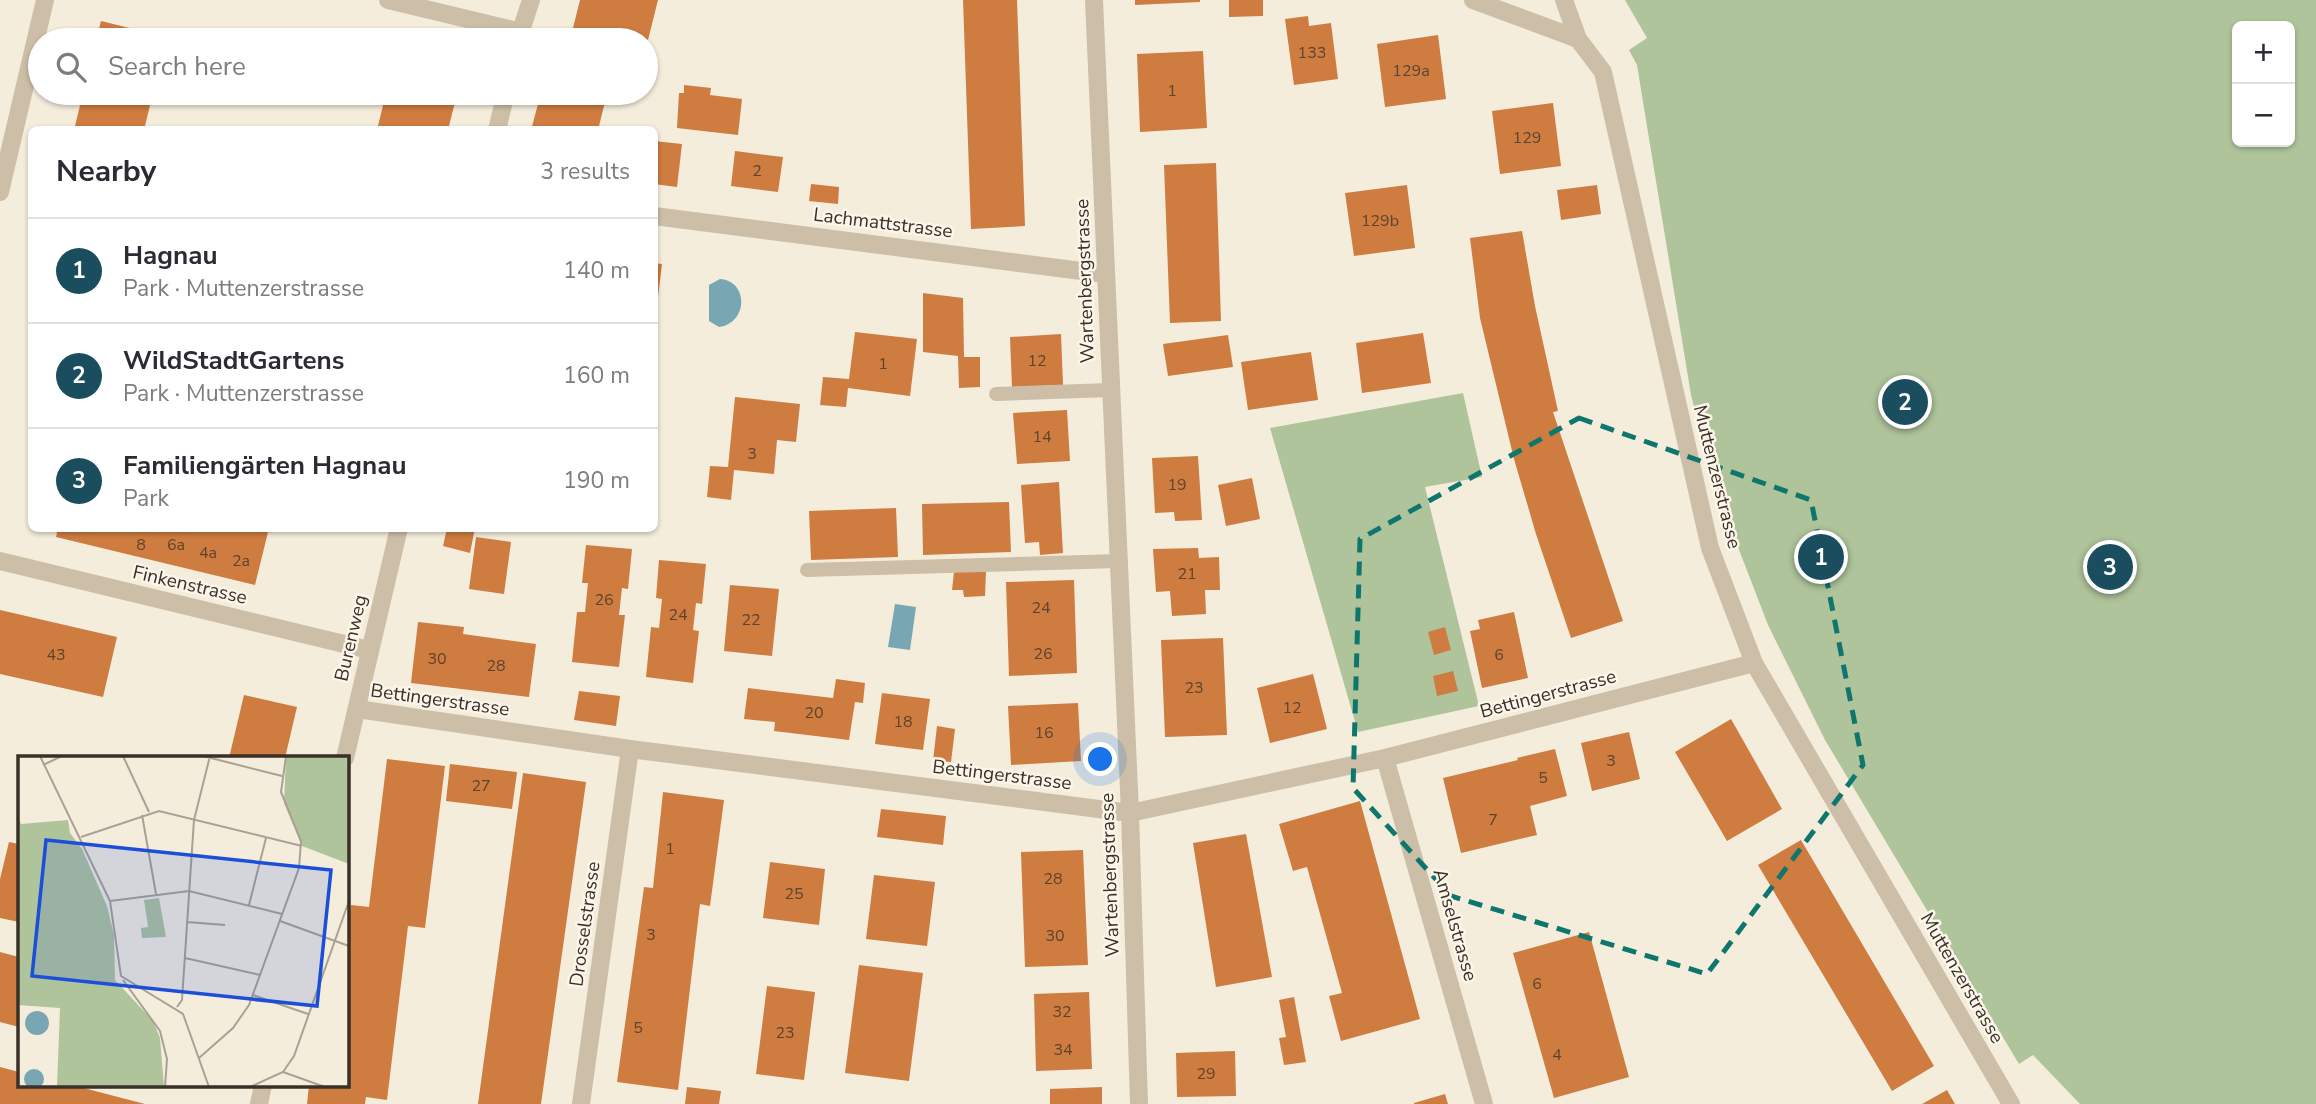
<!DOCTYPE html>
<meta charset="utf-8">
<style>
:root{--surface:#fff;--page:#f7f7f7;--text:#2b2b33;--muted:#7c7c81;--line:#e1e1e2;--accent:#1a4d5d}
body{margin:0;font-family:"Nunito Sans",sans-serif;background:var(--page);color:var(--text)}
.controls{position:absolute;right:21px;top:21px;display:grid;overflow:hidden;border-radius:10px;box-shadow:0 2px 5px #0004}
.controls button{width:63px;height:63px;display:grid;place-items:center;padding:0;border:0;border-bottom:2px solid var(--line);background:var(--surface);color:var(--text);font:35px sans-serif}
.you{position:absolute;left:1101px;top:760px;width:24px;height:24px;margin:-18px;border:5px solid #fff;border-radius:50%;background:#1a73e8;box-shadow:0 0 0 10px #1a73e833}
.badge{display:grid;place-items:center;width:46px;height:46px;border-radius:50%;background:var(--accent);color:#fff;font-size:23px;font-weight:700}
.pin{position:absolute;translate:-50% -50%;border:4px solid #fff;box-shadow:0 2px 7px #0006}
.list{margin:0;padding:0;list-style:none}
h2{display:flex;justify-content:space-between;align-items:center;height:91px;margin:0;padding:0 28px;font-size:30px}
h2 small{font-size:23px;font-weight:400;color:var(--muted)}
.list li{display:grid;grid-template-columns:46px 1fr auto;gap:21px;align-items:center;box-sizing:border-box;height:105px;padding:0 28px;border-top:2px solid var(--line)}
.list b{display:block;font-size:26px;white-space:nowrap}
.list p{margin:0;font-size:23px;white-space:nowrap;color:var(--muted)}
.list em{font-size:23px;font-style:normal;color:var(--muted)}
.icon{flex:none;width:38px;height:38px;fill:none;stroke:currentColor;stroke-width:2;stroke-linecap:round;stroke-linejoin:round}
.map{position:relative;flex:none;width:2316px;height:1104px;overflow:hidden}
.search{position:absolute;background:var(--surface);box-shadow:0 2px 5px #0004;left:28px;top:28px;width:630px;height:77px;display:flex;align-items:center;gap:18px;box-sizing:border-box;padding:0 24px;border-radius:38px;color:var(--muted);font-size:26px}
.panel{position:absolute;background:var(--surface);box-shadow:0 2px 5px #0004;left:28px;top:126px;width:630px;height:406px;border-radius:10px}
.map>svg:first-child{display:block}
</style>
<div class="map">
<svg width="2316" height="1104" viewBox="0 0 2316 1104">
<rect width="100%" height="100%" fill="#f4eddc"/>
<path fill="#afc49b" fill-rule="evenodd" d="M1625,0H2316V1104H2080L2033,1055L2019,1064L1825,740L1768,625L1716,490L1691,395L1637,65L1629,50L1647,38ZM2290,26V142H2237V26Z
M1463,393L1482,477L1425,487L1479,706L1358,732L1270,428Z"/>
<path fill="#79a6b3" d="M720,279C749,281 748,323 719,327L709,321V285Z
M895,604L916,607L910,650L888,647Z"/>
<path fill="#ce7c40" d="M580,0H658L648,40H570Z
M963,0H1017L1025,226L971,229Z
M1135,0H1200V2L1135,5Z
M1229,0H1263V16L1229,17Z
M1308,16L1309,26L1331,23L1338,79L1294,85L1285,19Z
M101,21L166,37V40H96Z
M1438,35L1446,99L1385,107L1377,44Z
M1203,51L1207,128L1140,132L1137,54Z
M684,85L711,88L710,95L742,99L738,135L677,128L679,93H684Z
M83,93H153L144,130H74Z
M386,93H415L455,102L448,130H377Z
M541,93H583L606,98L598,130H531Z
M1553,103L1561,166L1500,174L1492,111Z
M654,141L682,144L677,187L654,184Z
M735,151L783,157L778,192L731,186Z
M1216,163L1221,321L1170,323L1164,165Z
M811,184L839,187L838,204L809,201Z
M1407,185L1415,248L1354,256L1345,193Z
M1597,185L1601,214L1561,220L1557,190Z
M1522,231L1535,306L1558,411L1553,412L1623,621L1571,638L1536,534L1514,459L1480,318L1470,238Z
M654,263L662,264L656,313H654Z
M923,293L963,298L964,357H980V387L959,388L958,356L923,352Z
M855,332L917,339L910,396L848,388L846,407L820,405L823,377L849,379Z
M1423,333L1431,383L1362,393L1356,343Z
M1061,334L1063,385L1012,387L1010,337Z
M1228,335L1233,367L1168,376L1163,344Z
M1311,352L1318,400L1248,410L1241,362Z
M735,397L800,404L796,442L777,440L774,474L734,470L731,500L707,497L710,466L728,467Z
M1067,410L1070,461L1017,464L1013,413Z
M1198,456L1202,520L1175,521L1174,512L1155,513L1152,458Z
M1252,478L1260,519L1226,526L1218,485Z
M1059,482L1063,553L1040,555L1039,542L1025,543L1021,485Z
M1009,502L1011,552L923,555L922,504Z
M896,508L898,557L811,560L809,511Z
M58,528H269L255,585L56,537Z
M447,528H475L470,553L443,546Z
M476,537L511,542L504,594L469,589Z
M586,545L632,549L628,589L622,588L619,615H625L619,667L572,662L577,612H585L588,583H582Z
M1198,548L1199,558L1219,557L1220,590H1205L1206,614L1172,616L1170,591L1156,592L1153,549Z
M659,560L706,564L702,604L696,603L693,630L699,631L693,683L646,677L651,627L659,628L662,599L656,598Z
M986,571L985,596L964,597L963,590H952L954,572Z
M1074,580L1077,673L1009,676L1006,582Z
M730,585L779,589L772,656L724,651Z
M0,610L117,637L103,697L0,674Z
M1514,612L1528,678L1482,688L1470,631L1480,629L1478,620Z
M418,622L464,627L463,634L536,644L529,697L411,683Z
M1445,627L1451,650L1434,655L1428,632Z
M1223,638L1227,735L1165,737L1161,640Z
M1453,671L1458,691L1437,696L1433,676Z
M1313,674L1327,729L1270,743L1257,688Z
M836,679L865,683L863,703L855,702L849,740L774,731L775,722L744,719L748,688L833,698Z
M579,691L620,696L616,726L574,720Z
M882,693L930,699L923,750L875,744Z
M244,695L297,707L285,758H229Z
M1078,703L1081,761L1011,765L1008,706Z
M1731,719L1782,809L1727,841L1675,752Z
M937,726L955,729L951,762L933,761Z
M1629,732L1640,779L1592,791L1581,743Z
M1555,749L1567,796L1530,806L1537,835L1461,853L1443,778L1518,760L1517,758Z
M387,759L445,766L425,928L408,926L387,1100L366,1097L365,1104H307L309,1085H346V939L351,905L369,907Z
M450,764L517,772L512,809L446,801Z
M523,773L586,782L541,1104H478Z
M663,792L724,800L710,906L700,904L678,1090L617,1082L644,887L653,888Z
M1360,801L1420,1019L1341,1041L1329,996L1342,993L1307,867L1293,871L1279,824Z
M881,809L946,816L943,845L877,837Z
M1246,834L1272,977L1216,987L1193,843Z
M1801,840L1934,1066L1892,1091L1758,865Z
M9,842L19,844V922L0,918V879Z
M1083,850L1088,965L1025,967L1021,852Z
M770,862L825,869L819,925L763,918Z
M874,875L935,882L927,946L866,939Z
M1589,932L1629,1077L1554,1098L1513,953Z
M0,952L19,957V1027L0,1022Z
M859,965L923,973L909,1081L845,1073Z
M767,986L815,992L804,1080L756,1074Z
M1089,992L1092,1069L1036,1071L1034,994Z
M1294,997L1306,1062L1284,1065L1279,1038L1286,1037L1279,1000Z
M1235,1051L1236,1096L1177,1097L1176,1053Z
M0,1067L19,1072V1085H72L145,1104H0Z
M687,1087L721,1091L719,1104H685Z
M1102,1087V1104H1050V1089Z
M1947,1090L1955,1104H1922Z
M1445,1094L1448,1104H1414V1103Z"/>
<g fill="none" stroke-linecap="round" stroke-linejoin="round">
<path stroke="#cdbfa7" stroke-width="14" d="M996,394L1110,390
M807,570L1118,561"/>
<path stroke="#cdbfa7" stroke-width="18" d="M388,0L521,32
M1094,0L1130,813L1139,1104
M1473,0L1578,39L1603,72L1710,548L1754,663L2011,1104
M1564,0L1578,39
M518,40L531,0
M497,130L506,93
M0,192L45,0
M654,216L1105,274
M0,561L369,650
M357,709L630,749L1130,813L1385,758L1754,663
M345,758L399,528
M1385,758L1484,1104
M259,1104L263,1085
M581,1104L630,749"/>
</g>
<path fill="none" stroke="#0f766e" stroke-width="5" stroke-dasharray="14 9" stroke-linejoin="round" d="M1579,418L1811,500L1863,765L1707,974L1451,896L1353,788L1360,539Z"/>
<g text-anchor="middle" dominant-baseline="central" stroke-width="5" stroke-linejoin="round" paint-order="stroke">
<g font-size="16" fill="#5e432e">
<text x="1312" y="53">133</text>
<text x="1411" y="71">129a</text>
<text x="1172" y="91">1</text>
<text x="1527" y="138">129</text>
<text x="757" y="171">2</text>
<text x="1380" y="221">129b</text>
<text x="1037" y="361">12</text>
<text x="883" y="364">1</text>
<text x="1042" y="437">14</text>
<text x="752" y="454">3</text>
<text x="1177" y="485">19</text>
<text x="141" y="545">8</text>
<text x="176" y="545">6a</text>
<text x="208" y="553">4a</text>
<text x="241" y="561">2a</text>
<text x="1187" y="574">21</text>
<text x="604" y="600">26</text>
<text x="1041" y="608">24</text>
<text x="678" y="615">24</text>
<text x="751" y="620">22</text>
<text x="1043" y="654">26</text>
<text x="56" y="655">43</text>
<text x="1499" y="655">6</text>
<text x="437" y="659">30</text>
<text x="496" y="666">28</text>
<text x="1194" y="688">23</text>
<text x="1292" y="708">12</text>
<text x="814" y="713">20</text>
<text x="903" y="722">18</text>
<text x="1044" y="733">16</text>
<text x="1611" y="761">3</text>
<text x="1543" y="778">5</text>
<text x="481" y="786">27</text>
<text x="1493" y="820">7</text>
<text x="670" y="849">1</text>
<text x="1053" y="879">28</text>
<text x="794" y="894">25</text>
<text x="651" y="935">3</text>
<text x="1055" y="936">30</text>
<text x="1537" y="984">6</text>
<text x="1062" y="1012">32</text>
<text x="638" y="1028">5</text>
<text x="785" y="1033">23</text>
<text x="1063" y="1050">34</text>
<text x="1557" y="1055">4</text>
<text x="1206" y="1074">29</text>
</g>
<g font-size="19" fill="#393028" stroke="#fbf6e9">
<text transform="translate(883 223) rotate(7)">Lachmattstrasse</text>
<text transform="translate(1085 281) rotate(-92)">Wartenbergstrasse</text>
<text transform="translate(1717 477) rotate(76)">Muttenzerstrasse</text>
<text transform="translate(190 585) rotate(13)">Finkenstrasse</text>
<text transform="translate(351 638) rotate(-77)">Burenweg</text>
<text transform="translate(1548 694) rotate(-15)">Bettingerstrasse</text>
<text transform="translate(440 700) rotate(8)">Bettingerstrasse</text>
<text transform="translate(1002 775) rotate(7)">Bettingerstrasse</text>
<text transform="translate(1110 875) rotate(-92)">Wartenbergstrasse</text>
<text transform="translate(585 924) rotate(-82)">Drosselstrasse</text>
<text transform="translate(1455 925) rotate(74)">Amselstrasse</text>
<text transform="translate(1962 978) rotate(60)">Muttenzerstrasse</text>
</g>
</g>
<g transform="translate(18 756)">
<rect width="331" height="331" fill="#f4eddc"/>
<path d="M268,0H331V108L284,90L266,47ZM0,61L3,68L50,64L52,77L64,93L89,150L96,179L97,224L135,265L142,282L146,331H39L42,252L0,249ZM141,142L148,181L124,182L123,172L130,171L126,144Z" fill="#afc49b"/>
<path d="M7 267a12 12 0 1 1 24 0a12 12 0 1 1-24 0ZM6 323a10 10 0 1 1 20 0a10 10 0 1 1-20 0Z" fill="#79a6b3"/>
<path fill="none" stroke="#a9a194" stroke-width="2" d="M22,0L92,145L103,220L165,258L191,331M105,0L131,56M185,0L264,20M25,9L44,0M124,59L138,138M63,81L141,55L284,90M92,145L171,135L264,158M231,149L248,82M262,165L331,190M169,166L207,169M167,202L242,219M105,224L142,275L149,303L147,331M235,239L290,258M159,251L164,244L176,64L192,0M181,302L215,272L231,249L281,112L283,85L263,36L268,0M265,316L307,331M232,331L265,316L276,300L331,145"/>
<path fill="#1d4ed8" fill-opacity="0.15" stroke="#1d4ed8" stroke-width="3.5" d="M28,84L313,114L299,250L14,220Z"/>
<rect width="331" height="331" fill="none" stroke="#393028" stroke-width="3.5"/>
</g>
</svg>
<div class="controls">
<button>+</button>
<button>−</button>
</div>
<div class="you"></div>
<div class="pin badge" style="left:1821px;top:557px">1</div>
<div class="pin badge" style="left:1905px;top:402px">2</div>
<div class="pin badge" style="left:2110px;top:567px">3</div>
<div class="search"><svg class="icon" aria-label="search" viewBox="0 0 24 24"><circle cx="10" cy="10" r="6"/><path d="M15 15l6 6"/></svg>Search here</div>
<section class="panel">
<h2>Nearby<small>3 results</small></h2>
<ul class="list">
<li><span class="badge">1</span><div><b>Hagnau</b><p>Park · Muttenzerstrasse</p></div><em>140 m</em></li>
<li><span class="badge">2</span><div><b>WildStadtGartens</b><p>Park · Muttenzerstrasse</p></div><em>160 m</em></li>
<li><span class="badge">3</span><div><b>Familiengärten Hagnau</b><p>Park</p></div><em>190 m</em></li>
</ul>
</section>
</div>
